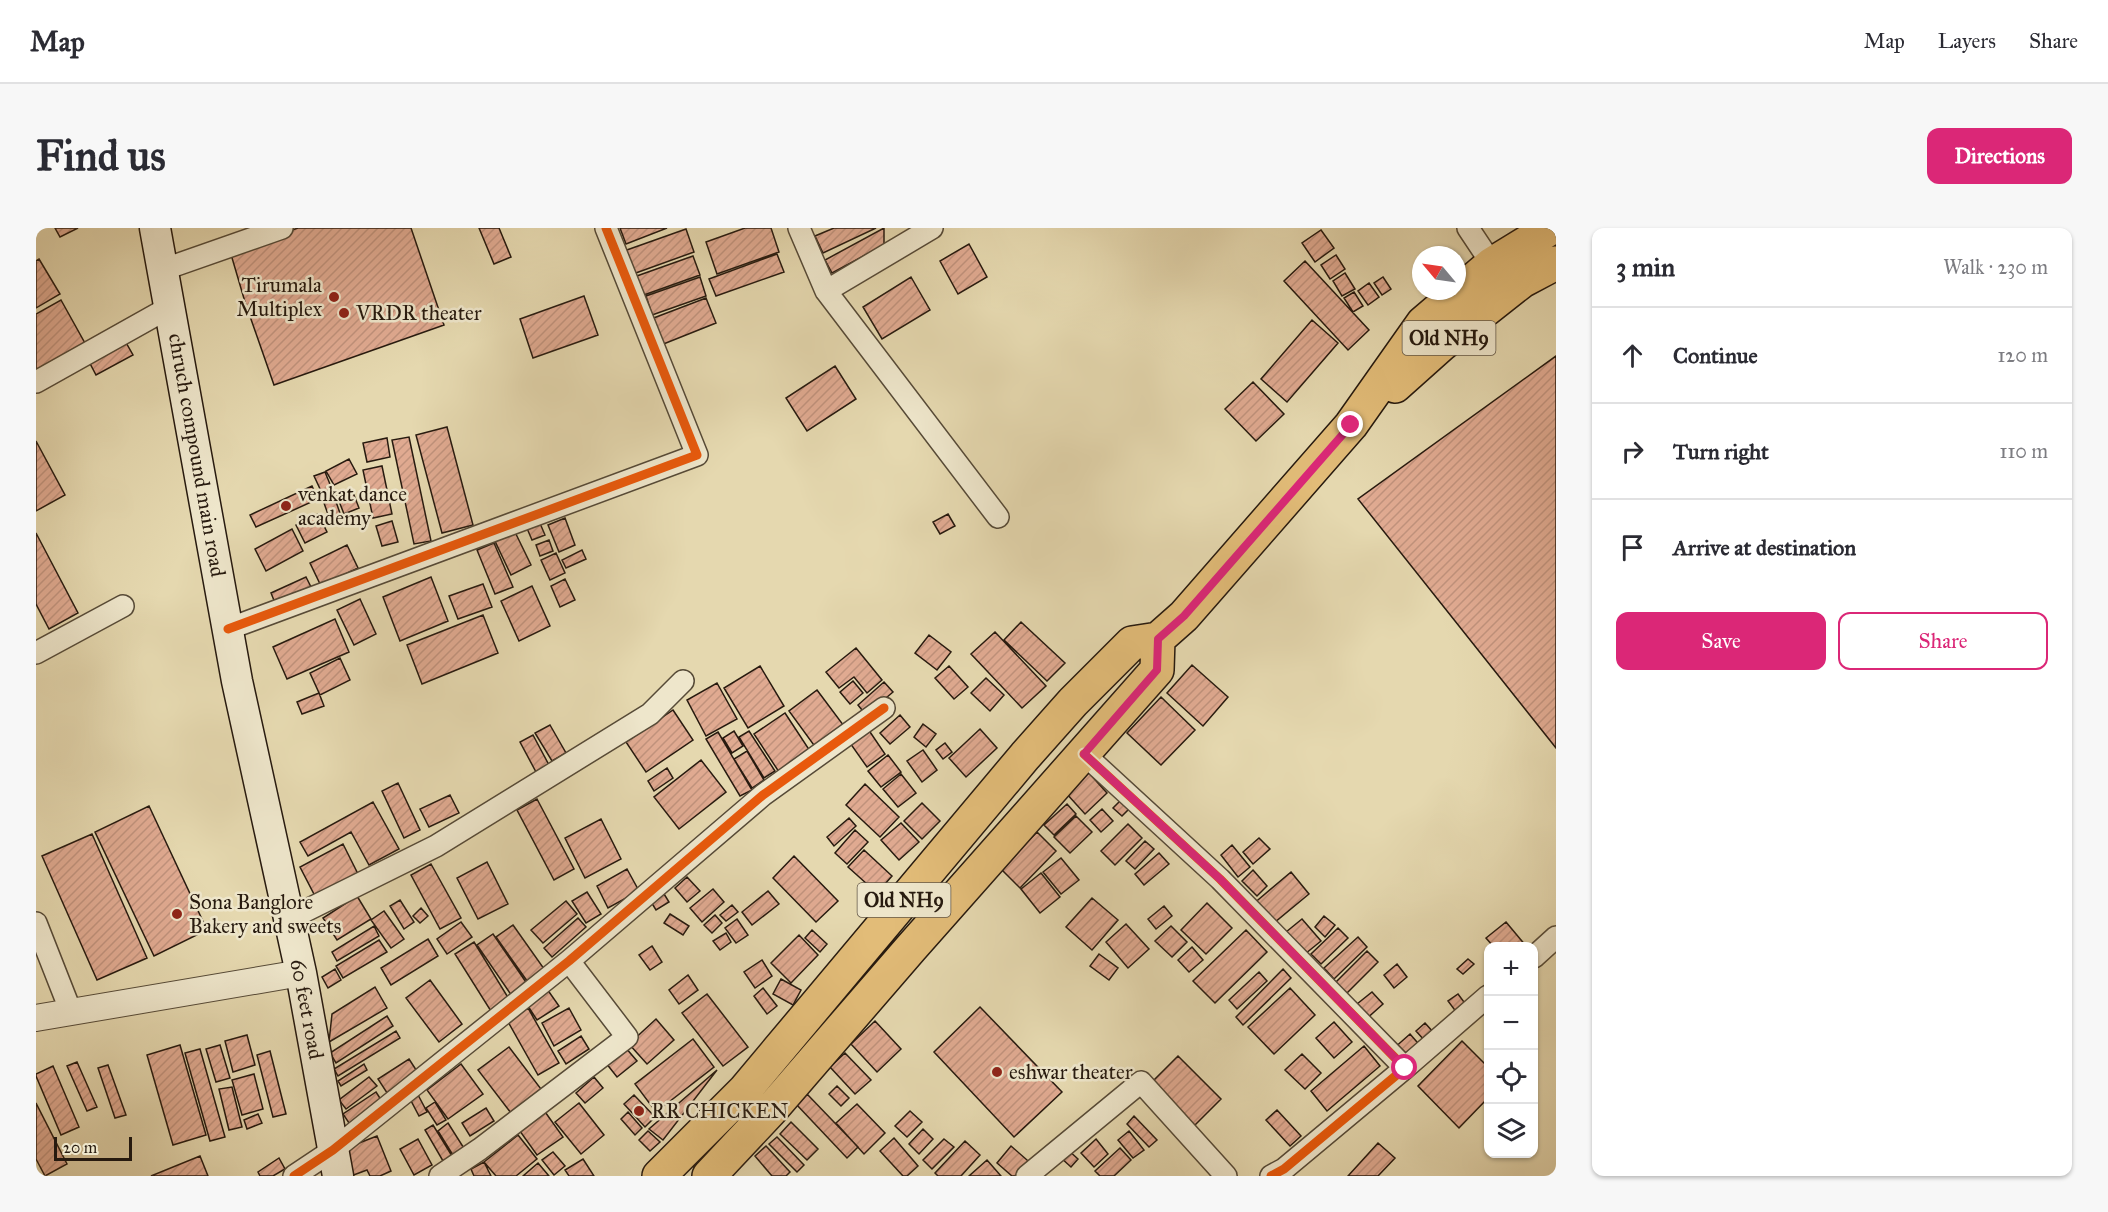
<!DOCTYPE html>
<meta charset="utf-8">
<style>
:root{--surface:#fff;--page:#f7f7f7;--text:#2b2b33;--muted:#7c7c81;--line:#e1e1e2;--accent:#db2777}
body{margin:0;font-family:"IM FELL Great Primer",serif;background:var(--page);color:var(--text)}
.controls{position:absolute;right:18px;bottom:18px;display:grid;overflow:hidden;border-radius:12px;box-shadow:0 2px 4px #0004}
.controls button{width:54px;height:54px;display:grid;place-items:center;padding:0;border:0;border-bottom:2px solid var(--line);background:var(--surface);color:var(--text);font:30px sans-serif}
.compass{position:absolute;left:1376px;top:18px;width:54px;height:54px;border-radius:50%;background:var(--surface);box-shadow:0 2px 4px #0004;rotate:299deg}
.scale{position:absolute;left:18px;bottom:15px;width:78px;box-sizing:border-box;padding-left:6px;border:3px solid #271a0f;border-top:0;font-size:16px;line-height:21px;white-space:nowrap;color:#271a0f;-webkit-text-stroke:4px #eee6cb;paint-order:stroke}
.stop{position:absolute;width:18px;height:18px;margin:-14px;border:4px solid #db2777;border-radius:50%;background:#fff}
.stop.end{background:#db2777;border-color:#fff;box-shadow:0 2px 6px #0008}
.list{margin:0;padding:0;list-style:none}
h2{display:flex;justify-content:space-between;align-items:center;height:78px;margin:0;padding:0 24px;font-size:26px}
h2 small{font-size:20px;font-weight:400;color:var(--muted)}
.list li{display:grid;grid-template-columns:39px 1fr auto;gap:18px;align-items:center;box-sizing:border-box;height:96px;padding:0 24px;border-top:2px solid var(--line)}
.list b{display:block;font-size:22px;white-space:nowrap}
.list em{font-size:20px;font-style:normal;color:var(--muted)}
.actions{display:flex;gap:12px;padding:18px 24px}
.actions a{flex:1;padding:14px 0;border:2px solid var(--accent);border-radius:12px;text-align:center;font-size:21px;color:var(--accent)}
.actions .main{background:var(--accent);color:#fff}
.icon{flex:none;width:33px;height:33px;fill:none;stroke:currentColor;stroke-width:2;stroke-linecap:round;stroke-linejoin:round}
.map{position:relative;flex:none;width:1520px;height:948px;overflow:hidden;border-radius:12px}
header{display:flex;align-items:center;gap:36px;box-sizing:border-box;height:84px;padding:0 30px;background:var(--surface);border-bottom:2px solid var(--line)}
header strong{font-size:28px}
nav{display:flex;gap:33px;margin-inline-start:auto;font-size:21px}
.intro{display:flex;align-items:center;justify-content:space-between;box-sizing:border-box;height:144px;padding:0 36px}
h1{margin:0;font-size:42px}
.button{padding:15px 27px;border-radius:12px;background:var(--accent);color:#fff;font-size:21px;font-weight:700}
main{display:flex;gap:36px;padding:0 36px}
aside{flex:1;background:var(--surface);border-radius:12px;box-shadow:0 2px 4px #0004}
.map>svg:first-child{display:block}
</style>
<header>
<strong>Map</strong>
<nav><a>Map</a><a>Layers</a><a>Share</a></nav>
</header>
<div class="intro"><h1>Find us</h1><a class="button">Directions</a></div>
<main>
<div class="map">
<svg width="1520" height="948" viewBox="0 0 1520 948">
<defs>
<pattern id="building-hatch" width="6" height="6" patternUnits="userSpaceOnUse" patternTransform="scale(1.5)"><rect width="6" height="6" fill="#e0aa91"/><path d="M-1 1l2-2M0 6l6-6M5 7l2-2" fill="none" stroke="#c0927c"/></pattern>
</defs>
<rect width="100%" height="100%" fill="#e5d8af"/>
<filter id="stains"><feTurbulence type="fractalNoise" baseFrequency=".00333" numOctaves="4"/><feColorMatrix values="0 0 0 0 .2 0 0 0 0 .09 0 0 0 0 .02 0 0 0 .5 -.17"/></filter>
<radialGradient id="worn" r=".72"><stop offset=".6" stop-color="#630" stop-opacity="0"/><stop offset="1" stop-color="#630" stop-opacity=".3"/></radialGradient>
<path fill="url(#building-hatch)" stroke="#271a0f" stroke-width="1.5" d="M19,0H42L24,9Z
M262,0H375L408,97L238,157L209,74L194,23Z
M443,0H463L475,29L458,36Z
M584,0H631L590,16Z
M709,0H735L743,24L681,46L670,14Z
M798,0H840L787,25L779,8Z
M848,0V17L796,45L789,32Z
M650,1L658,24L597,46L588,23Z
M1285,2L1298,20L1279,34L1266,15Z
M933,16L951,49L922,66L904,33Z
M741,26L748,44L680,68L673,51Z
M1300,27L1309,41L1294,51L1285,37Z
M657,28L664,47L605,68L598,49Z
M3,31L24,66L0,80V33Z
M1269,33L1333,102L1312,122L1248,53Z
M1309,45L1319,61L1306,68L1297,53Z
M664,49L670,68L616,87L610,68Z
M875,49L894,82L846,111L827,79Z
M1347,49L1355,61L1346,67L1338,55Z
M1333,55L1343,69L1332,77L1322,63Z
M1318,64L1327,78L1317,84L1308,70Z
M548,68L562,107L497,130L484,91Z
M670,70L680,95L625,117L615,91Z
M25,72L50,117L2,144L0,140V86Z
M1276,92L1302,115L1251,174L1225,151Z
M84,104L97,127L60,147L48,124Z
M1520,128V520L1322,271Z
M799,138L820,171L771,203L750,170Z
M1217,154L1248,186L1220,213L1189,181Z
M411,199L437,297L406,305L380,207Z
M373,209L395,313L378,316L356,212Z
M351,210L354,229L331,234L327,215Z
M0,213L29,267L0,283Z
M313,231L321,246L298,257L290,243Z
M346,238L356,286L337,290L327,242Z
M289,244L296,261L286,265L278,248Z
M276,258L282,271L220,299L214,287Z
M316,262L323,280L308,286L301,268Z
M299,271L305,288L294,292L288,275Z
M282,286L291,304L269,315L260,297Z
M912,286L919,298L904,306L897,294Z
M529,290L539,317L523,324L512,297Z
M356,293L362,314L346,318L340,298Z
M503,293L509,307L496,312L490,298Z
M256,301L267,323L230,343L219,321Z
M478,302L495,337L475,347L458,311Z
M0,305L42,385L13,401L0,376Z
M513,312L517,323L504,328L500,317Z
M458,315L477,359L459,366L441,322Z
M311,317L322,340L285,358L274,335Z
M546,322L550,331L530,340L526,332Z
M520,325L529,345L514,352L505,332Z
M270,349L277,363L241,380L235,365Z
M395,349L412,393L364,413L347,369Z
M529,351L539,372L524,379L515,358Z
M447,356L456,379L422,391L413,368Z
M496,358L514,398L483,413L465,373Z
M324,371L340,406L318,417L301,382Z
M447,387L462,425L386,456L371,417Z
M299,391L313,424L251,451L237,419Z
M985,394L1029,435L1011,453L968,412Z
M959,404L1010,458L986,480L935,426Z
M893,407L915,424L901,442L879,425Z
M820,420L846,452L831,465L818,449L803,460L790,444Z
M304,430L314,452L284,467L274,445Z
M1156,437L1192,469L1167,498L1131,465Z
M724,438L748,478L712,500L688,460Z
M913,438L932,459L918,471L899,450Z
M950,450L968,467L954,483L935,465Z
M817,453L827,465L814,476L804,464Z
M848,454L857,464L830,487L822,477Z
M681,455L701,491L670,508L651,472Z
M781,462L808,498L780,520L753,483Z
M283,465L288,478L266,486L261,474Z
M1125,469L1159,502L1125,537L1091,505Z
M637,482L657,512L610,544L590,514Z
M749,485L774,523L743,544L718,506Z
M864,487L874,499L854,516L844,505Z
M887,496L900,506L890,519L878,509Z
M514,497L530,525L516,533L499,505Z
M832,501L849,526L831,539L814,515Z
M944,501L961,520L930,549L913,530Z
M698,503L707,518L696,525L687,510Z
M713,503L739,543L728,550L703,509Z
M682,504L716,562L704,568L670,511Z
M497,507L513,537L500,544L484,514Z
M909,515L916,524L907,531L900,522Z
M887,522L901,542L886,554L871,533Z
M711,523L728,552L716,560L698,531Z
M852,527L865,544L845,559L832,543Z
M665,532L690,564L643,601L618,569Z
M631,540L637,550L618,563L612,553Z
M1052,544L1071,565L1049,586L1030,565Z
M865,546L880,565L862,579L847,561Z
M362,555L384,602L368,610L346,563Z
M829,556L863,589L844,609L810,577Z
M414,567L423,585L393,599L384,581Z
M501,571L538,641L518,652L481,582Z
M1086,571L1095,579L1086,588L1077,580Z
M337,574L363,621L333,637L315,604L272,628L264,614Z
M886,575L904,593L886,611L868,593Z
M1031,576L1040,586L1018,607L1008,597Z
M113,578L171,702L118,728L59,604Z
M1066,581L1077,593L1065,604L1054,592Z
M1040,588L1056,604L1034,625L1018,609Z
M813,590L820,598L798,618L791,609Z
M565,591L585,631L549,650L529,610Z
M865,595L883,614L863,632L845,612Z
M1092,596L1106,610L1079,637L1065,623Z
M819,602L832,614L811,636L799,625Z
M1001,604L1020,623L984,660L965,641Z
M56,606L111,730L61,752L6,628Z
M1223,610L1234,621L1217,636L1207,624Z
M1109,613L1118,621L1099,641L1090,633Z
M307,616L323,648L280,670L264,639Z
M1196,617L1214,639L1202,649L1185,627Z
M828,622L856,648L841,665L812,639Z
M1123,625L1133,636L1108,657L1099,646Z
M758,628L802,673L780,694L737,650Z
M1025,630L1043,652L1025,666L1007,644Z
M451,634L472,676L442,691L421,650Z
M395,636L425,690L404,701L375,647Z
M591,641L603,663L572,680L561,658Z
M1217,642L1231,658L1221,668L1206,653Z
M1255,644L1273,666L1233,699L1216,677Z
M1005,645L1024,669L1004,685L985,661Z
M651,649L664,663L651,674L639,660Z
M625,661L633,674L620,682L612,669Z
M677,661L688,674L666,694L654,680Z
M732,663L743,676L716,697L706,684Z
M551,664L565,686L550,695L536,673Z
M321,668L335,691L301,712L287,690Z
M1056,670L1082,692L1056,722L1030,699Z
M364,672L378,694L368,701L354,678Z
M530,673L541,686L507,715L495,702Z
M1171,675L1196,700L1170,726L1145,702Z
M696,677L702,684L690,693L684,687Z
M1128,678L1136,688L1120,701L1112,691Z
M385,680L392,688L384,695L377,688Z
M348,683L368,711L355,720L335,692Z
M634,686L653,698L647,707L628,695Z
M679,687L686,695L676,705L668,697Z
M1288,688L1299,697L1289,709L1279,699Z
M542,690L550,699L516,729L508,720Z
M701,691L712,707L700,715L689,700Z
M1266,691L1285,713L1269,726L1250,704Z
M425,694L436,709L411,726L401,711Z
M1470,694L1490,718H1457L1450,710Z
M1090,696L1113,721L1092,740L1070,714Z
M477,697L511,745L494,757L460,709Z
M338,698L343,708L301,733L296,724Z
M1135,698L1151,714L1136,729L1119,713Z
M1302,700L1312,710L1285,736L1275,726Z
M776,702L791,716L784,724L769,710Z
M1210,702L1231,724L1179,775L1157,753Z
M690,705L695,714L684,722L677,713Z
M457,706L494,760L478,771L441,717Z
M763,707L782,727L755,755L735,735Z
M1322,709L1331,719L1298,751L1288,740Z
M392,711L402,728L355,757L345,740Z
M343,712L351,724L307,750L300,738Z
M438,714L476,776L458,788L419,726Z
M616,718L626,734L614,742L603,727Z
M1156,719L1167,732L1153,744L1142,732Z
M1331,723L1342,734L1305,771L1294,760Z
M1063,726L1082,740L1073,752L1054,738Z
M1432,731L1438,736L1427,746L1421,741Z
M726,732L736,748L719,760L708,744Z
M1361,736L1371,749L1358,760L1348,747Z
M299,741L305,752L292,760L286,749Z
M1247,741L1255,750L1207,797L1200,789Z
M1223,744L1231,753L1201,781L1193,772Z
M652,747L662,762L643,776L633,762Z
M745,751L765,762L757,777L737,766Z
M394,752L426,796L403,814L370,770Z
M339,759L351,780L293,814L296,786Z
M727,760L741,778L731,786L718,768Z
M1254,760L1279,787L1238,826L1212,799Z
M511,761L523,778L501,792L490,775Z
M1336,764L1347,776L1328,793L1316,780Z
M671,766L712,819L687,838L646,785Z
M1422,766L1431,778L1421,785L1412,773Z
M944,779L1026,864L978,909L898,824Z
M492,780L523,835L502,847L471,792Z
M533,780L545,802L518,818L506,795Z
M351,788L357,798L300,835L294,825Z
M620,791L638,812L611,836L593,816Z
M839,793L865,821L841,844L815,816Z
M1298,794L1316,814L1298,830L1280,810Z
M1389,795L1398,805L1389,813L1380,803Z
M360,803L364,810L302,848L298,841Z
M1374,806L1387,821L1369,836L1357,821Z
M211,807L219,837L197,844L189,813Z
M545,808L553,821L530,836L522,823Z
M657,811L678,839L620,884L599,856Z
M1426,813L1452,839V870L1423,900L1382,858Z
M144,817L170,907L137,917L111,827Z
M184,817L194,850L180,854L170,821Z
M1328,818L1344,838L1291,883L1275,863Z
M473,819L505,861L475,885L442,842Z
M589,819L601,833L581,849L570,835Z
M164,821L189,909L174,913L149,825Z
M234,823L250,886L237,889L221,827Z
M809,825L835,852L819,866L794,839Z
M1266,826L1285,845L1269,861L1249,842Z
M1142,828L1185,871L1153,903L1110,860Z
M373,831L386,851L355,871L342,851Z
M41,834L61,879L51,883L31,838Z
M328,836L331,842L305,858L302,853Z
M425,836L447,866L412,891L391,862Z
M72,837L90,887L79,890L62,840Z
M17,838L43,899L25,907L0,848V846Z
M681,842L627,912L613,901Z
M218,846L227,881L206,887L196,852Z
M333,849L341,858L310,881L303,872Z
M558,849L567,860L549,875L540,865Z
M801,858L813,870L805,878L793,866Z
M196,859L206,899L193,902L183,861Z
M380,863L391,884L383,888L372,867Z
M340,864L349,878L317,901L307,886Z
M771,866L822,919L811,930L760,876Z
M598,867L619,889L609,899L588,876Z
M399,874L410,892L401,897L390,880Z
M0,875L31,936L9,948L0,931Z
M543,875L568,907L545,926L519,894Z
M821,876L849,905L828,926L800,895Z
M450,880L458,893L434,908L426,895Z
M507,881L527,909L501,927L481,899Z
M1241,882L1265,908L1254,918L1230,892Z
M874,883L886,894L871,909L859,898Z
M592,884L606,900L599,907L585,891Z
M222,886L226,895L211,901L208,892Z
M1098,888L1121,912L1113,919L1091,896Z
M755,894L782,921L771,932L744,906Z
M412,895L431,925L420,932L402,903Z
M397,897L416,928L407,933L389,902Z
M887,901L897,911L883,926L873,916Z
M612,903L624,914L614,923L603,912Z
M1093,903L1108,922L1097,930L1082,912Z
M482,907L501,931L480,948H460L448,934Z
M341,908L355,943L344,948H334L331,942L315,948L305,922Z
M741,909L768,937L761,944L733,916Z
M858,910L882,938L871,948H867L844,923Z
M382,911L396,937L378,947L364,921Z
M908,911L918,919L896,941L887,932Z
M1060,911L1072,926L1058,939L1045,925Z
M929,913L944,927L925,948H902L899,945Z
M1342,915L1359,930L1342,948H1312Z
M730,918L754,944L750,948H736L719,928Z
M975,918L999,939L990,948H976L961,935Z
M1084,920L1095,932L1078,948H1064L1059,943Z
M1031,921L1042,931L1035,939L1023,928Z
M517,924L529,938L518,947L506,932Z
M164,928L172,948H115Z
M243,930L249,941L237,948H224L222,944Z
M547,931L558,948H533L529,942Z
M951,932L965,948H933Z
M448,934L455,948H438L435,941Z
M502,935L513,948H487Z"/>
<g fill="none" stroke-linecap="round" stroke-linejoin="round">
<defs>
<path id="minor" d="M763,0L790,63L962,289
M1432,0L1456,36
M126,42L246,0
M790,63L896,0
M0,154L134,79
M192,401L661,227L570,0
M0,425L87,378
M1048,526L1184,651L1369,840L1248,941L1235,948
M253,691L400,618L614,486L647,453
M0,695L35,784
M1498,729L1520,709
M1369,840L1452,768
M258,948L297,922L533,733L727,567L848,480
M404,948L444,921L591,809L533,733
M991,948L1105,854L1190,948"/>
<path id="tertiary" d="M0,790L265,745"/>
<path id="secondary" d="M119,0L201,453L265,745L302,948"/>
<path id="primary" d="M1359,158L1406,116L1486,53L1520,35
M623,948L708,863L989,528L1037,474L1096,415L1122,411L1148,388L1315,197L1387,95L1456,36L1515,0
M673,948L735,882L875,720L1121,442L1122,411"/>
</defs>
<use href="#minor" stroke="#564a37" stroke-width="24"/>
<use href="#tertiary" stroke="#564a37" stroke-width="28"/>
<use href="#secondary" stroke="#271a0f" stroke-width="33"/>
<use href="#primary" stroke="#271a0f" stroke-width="36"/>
<use href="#minor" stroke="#eee6cb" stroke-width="21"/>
<use href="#tertiary" stroke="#eee6cb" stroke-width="26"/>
<use href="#secondary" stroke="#eee6cb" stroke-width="30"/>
<use href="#primary" stroke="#e2bc78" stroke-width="33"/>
<defs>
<path id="cycleway" d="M192,401L661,227L570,0
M1048,526L1184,651L1369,840L1248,941L1235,948
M258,948L297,922L533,733L727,567L848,480"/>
</defs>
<use href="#cycleway" stroke="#eee6cb" stroke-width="13"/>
<use href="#cycleway" stroke="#e8590c" stroke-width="9"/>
</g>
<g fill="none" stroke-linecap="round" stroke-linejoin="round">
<path stroke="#db2777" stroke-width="8" d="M1315,197L1148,388L1122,411L1121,442L1048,526L1184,651L1369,840"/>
</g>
<g fill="#8f2418" stroke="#eee6cb" stroke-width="2">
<circle cx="298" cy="69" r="6"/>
<circle cx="308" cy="85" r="6"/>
<circle cx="250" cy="278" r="6"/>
<circle cx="141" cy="686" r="6"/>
<circle cx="961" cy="844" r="6"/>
<circle cx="603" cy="883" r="6"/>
</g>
<g text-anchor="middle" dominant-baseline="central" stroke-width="5" stroke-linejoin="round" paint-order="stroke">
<g fill="#eee6cb" stroke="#635747" stroke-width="1.5">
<rect x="1366.5" y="93" width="93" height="34" rx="4.5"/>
<rect x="821.5" y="655" width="93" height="34" rx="4.5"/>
</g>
<g font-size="20" font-weight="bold" fill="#271a0f">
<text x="1413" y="110">Old NH9</text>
<text x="868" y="672">Old NH9</text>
</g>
<g font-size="21" fill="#271a0f" stroke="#eee6cb" text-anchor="start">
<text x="286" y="57" text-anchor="end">Tirumala<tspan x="286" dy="24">Multiplex</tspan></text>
<text x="320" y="85">VRDR theater</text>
<text x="262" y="266">venkat dance<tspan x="262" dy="24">academy</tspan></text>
<text x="153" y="674">Sona Banglore<tspan x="153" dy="24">Bakery and sweets</tspan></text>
<text x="973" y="844">eshwar theater</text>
<text x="615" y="883">RR CHICKEN</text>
</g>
<g font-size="21" fill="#271a0f" stroke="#eee6cb">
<text transform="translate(161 227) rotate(80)">chruch compound main road</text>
<text transform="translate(271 781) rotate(79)">60 feet road</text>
</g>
</g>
<rect width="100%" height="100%" filter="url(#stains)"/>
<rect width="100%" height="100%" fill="url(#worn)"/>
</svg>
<div class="controls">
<button>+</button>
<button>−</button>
<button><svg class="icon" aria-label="locate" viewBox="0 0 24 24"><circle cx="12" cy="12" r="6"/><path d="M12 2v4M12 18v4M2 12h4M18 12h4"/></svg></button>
<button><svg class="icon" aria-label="layers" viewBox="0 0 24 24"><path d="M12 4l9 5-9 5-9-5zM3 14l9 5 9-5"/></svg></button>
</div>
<svg class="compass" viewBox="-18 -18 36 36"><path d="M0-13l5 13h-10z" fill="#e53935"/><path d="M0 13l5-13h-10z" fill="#7c7c81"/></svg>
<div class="scale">20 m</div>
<div class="stop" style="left:1369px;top:840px"></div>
<div class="stop end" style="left:1315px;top:197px"></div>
</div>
<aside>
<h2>3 min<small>Walk · 230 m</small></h2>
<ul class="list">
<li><svg class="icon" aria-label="ahead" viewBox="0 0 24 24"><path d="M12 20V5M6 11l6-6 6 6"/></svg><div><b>Continue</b></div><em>120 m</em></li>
<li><svg class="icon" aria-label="right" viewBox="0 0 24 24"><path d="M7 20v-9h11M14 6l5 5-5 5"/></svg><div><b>Turn right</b></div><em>110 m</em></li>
<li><svg class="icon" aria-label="arrive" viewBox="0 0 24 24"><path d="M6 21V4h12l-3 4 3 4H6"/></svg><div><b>Arrive at destination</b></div></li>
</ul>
<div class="actions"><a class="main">Save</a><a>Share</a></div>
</aside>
</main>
